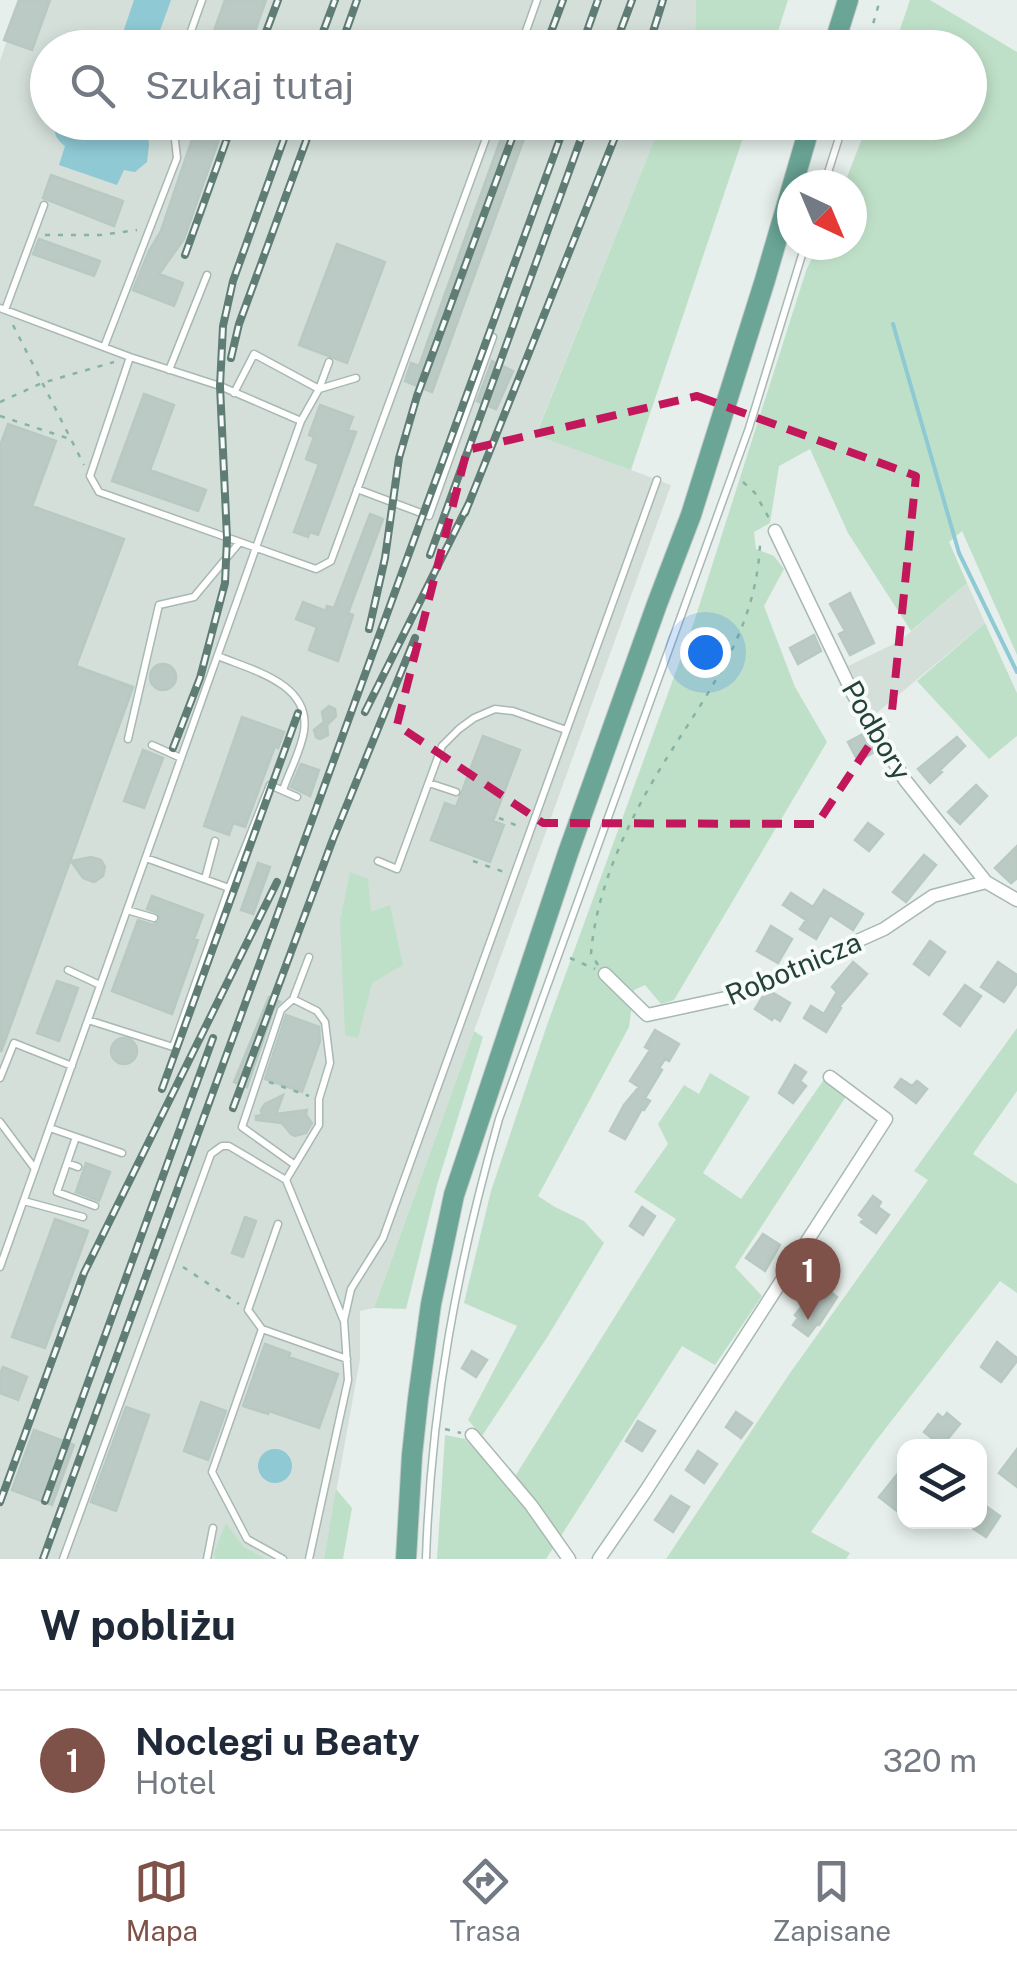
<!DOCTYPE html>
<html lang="pl">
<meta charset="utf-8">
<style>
:root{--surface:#fff;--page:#f2f2f3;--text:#1f2937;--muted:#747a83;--line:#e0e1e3;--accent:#7f5249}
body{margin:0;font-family:"Public Sans",sans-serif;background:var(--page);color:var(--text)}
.controls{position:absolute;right:30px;bottom:30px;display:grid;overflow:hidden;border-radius:20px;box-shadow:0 5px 15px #0003}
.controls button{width:90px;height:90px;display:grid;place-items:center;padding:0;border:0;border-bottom:2px solid var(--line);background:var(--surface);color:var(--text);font:50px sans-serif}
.compass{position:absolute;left:777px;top:170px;width:90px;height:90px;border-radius:50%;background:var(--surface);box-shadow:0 5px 15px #0003;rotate:136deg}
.you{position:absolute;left:705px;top:652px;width:35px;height:35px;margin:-25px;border:8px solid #fff;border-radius:50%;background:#1a73e8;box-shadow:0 0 0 15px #1a73e833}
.badge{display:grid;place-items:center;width:65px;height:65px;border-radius:50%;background:var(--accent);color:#fff;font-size:32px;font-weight:700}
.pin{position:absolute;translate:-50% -82px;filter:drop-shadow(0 2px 5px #0008)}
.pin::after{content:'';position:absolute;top:52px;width:35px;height:30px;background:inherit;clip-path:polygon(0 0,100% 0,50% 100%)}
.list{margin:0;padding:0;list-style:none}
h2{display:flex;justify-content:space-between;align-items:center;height:130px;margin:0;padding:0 40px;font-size:42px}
h2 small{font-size:32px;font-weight:400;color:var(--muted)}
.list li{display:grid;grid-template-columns:65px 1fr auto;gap:30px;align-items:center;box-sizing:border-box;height:140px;padding:0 40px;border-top:2px solid var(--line)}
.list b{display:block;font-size:38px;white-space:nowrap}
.list p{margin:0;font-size:32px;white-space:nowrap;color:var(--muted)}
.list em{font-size:32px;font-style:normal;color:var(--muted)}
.icon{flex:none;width:55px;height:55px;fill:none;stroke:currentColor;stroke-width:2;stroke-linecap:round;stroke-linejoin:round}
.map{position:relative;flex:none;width:1017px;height:1559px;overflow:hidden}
.search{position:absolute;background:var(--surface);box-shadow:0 5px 15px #0003;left:30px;right:30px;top:30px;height:110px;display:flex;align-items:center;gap:25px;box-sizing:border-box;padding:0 35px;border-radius:55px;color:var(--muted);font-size:38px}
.sheet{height:270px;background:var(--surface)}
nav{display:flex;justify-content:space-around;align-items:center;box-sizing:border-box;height:140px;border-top:2px solid var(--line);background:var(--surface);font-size:28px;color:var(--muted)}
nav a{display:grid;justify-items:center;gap:5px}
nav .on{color:var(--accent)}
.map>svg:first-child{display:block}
</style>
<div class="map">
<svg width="1017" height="1559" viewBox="0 0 1017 1559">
<rect width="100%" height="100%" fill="#e6efeb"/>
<path fill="#d4dfda" d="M21,0H696L695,37L691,47L48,48V122L661,123L536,434L671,485L374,1308L360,1311V1359L324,1559H0V61Z
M967,583L985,623L873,716L848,666L900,641Z"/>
<path fill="#bfe0c8" d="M696,0H788L773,47H691L695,37Z
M910,0H930L1017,52V655L962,531L949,542L967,583L911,631L848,533L810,449L779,466L770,523L754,532L756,549L774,556L784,569L764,606L795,687L827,742L674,1000L661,1004L645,985L634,990L629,1027L538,1196L555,1207L584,1221L604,1243L548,1336L482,1436L468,1420L517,1326L464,1303L491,1191L547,1025L694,622L806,271L818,245H852V185H844L868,123L970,122V48L894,47Z
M661,123H748L631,470L536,435Z
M985,623L1017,693V736L989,759L917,681Z
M350,872L368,879L371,912L390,905L403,965L372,983L358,1038L345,1035L340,921Z
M1017,1028V1091L973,1154L1017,1184V1293L1000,1281L875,1442L811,1532L850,1553L846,1559H666L790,1373L928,1180L914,1171Z
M474,1031L483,1037L437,1185L406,1309L374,1308Z
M710,1073L750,1097L703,1173L741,1199L825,1078L847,1095L735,1267L762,1296L715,1365L682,1346L559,1539L514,1478L676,1219L634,1192L668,1144L658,1124L684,1085L699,1094Z
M445,1435L465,1439L528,1506L555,1545L546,1559H437Z
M336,1489L352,1508L343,1559H324Z
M226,1523L244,1547L265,1559H215L214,1553Z"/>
<path fill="#8ec9d4" d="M134,0H171L154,47H118Z
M56,122L147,123L149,145L147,162L135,172L124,170L117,185L59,165L65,146C57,140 52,133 56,122Z
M258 1466a17 17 0 1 1 34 0a17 17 0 1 1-34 0Z"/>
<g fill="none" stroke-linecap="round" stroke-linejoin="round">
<path stroke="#8ec9d4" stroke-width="4" d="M893,324L959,553L1017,672"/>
</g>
<path fill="#bbcac4" stroke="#b8c9c2" stroke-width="2.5" d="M19,0H50L32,50L4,40Z
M225,0H266L249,48H208Z
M198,122H225L184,239L159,274L183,283L174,306L133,290L149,251L161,231Z
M507,122H530L432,392L405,381L411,363L419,366Z
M51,175L123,201L114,226L43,198Z
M39,239L100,261L94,276L33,254Z
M337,244L385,262L347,363L299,345Z
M492,361L513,371L496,409L477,401Z
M144,394L174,405L150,470L206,490L198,511L112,481Z
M320,405L353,417L348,430L356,432L318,535L310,532L308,537L294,532L319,464L306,459L314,437L309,435Z
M8,424L56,441L32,506L124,539L76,666L133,687L1,1052L0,446Z
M370,514L383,519L348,613L353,615L338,661L309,650L317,627L296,619L303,602L326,611L327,606L334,608Z
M850,593L874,643L850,655L839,634L845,631L830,604Z
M814,635L821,651L798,664L790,648Z
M150 677a13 13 0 1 1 26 0a13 13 0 1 1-26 0Z
M329,706L335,709L336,716L327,725L328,735L320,739L316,737L314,730L324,722L322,712Z
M242,717L284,732L278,748L275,746L245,827L233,823L229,835L204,826Z
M865,733L876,751L858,761L848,742Z
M483,736L520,750L493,821L504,825L490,862L431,840L445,803L456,807Z
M957,737L965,746L940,770L942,772L930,783L918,769Z
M143,750L163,758L144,808L124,801Z
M301,764L319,770L310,796L291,787Z
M976,785L987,796L960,824L948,812Z
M868,823L883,834L869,851L855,840Z
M1017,846V878L1011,883L995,868Z
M924,855L936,865L906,902L893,892Z
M91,857L101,860L105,867L103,876L94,882L83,878L71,861Z
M258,863L270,867L253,914L241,910Z
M824,890L863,914L853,930L830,915L816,939L800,929L806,920L783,905L791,893L813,907Z
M152,896L203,915L194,939L198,940L172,1014L112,991L138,920L153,925L160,921L158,913L147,909Z
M771,926L792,939L778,963L757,951Z
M930,941L945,952L929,975L914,964Z
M853,962L867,974L839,1007L841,1008L826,1032L804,1018L811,1006L824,1014L837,992L832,987Z
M998,962L1017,975V983L1004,1002L981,987Z
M57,981L78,988L59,1041L37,1033Z
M965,985L981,996L960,1026L944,1014Z
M770,991L790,1003L780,1021L774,1017L772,1020L755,1009L763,996Z
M269,997L280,1002L274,1008L247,1087L234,1082Z
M286,1015L319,1027L320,1041L302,1092L265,1079Z
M655,1030L679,1044L669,1061L665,1059L659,1068L662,1070L645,1098L650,1101L644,1110L642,1109L625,1139L610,1131L624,1105L639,1087L630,1081L650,1050L645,1047Z
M111 1051a13 13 0 1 1 26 0a13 13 0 1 1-26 0Z
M795,1065L806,1072L800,1081L806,1086L793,1103L779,1093Z
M901,1079L912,1086L917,1081L927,1089L916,1103L895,1087Z
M283,1095L276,1114L307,1110L306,1115L312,1123L306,1133L295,1136L291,1134L282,1123L256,1120V1116L262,1115L261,1110L265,1104Z
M86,1163L110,1172L99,1201L76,1192Z
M873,1196L881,1202L878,1207L889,1215L876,1233L861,1222L864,1219L859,1215Z
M642,1207L655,1216L643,1235L630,1226Z
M245,1217L256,1221L243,1257L232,1253Z
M55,1219L88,1231L45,1348L12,1337Z
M763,1234L780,1245L765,1271L746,1258Z
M820,1284L837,1297L819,1325L817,1324L808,1336L793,1325L798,1318L795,1315Z
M997,1342L1017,1358V1361L1001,1382L981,1367Z
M265,1344L290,1353L289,1357L338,1374L319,1428L269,1411L268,1414L243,1406Z
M472,1351L487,1360L476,1377L462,1368Z
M3,1367L27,1377L18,1400L0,1393V1374Z
M201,1402L226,1411L208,1460L184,1451Z
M126,1407L149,1415L116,1511L91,1502Z
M736,1412L752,1423L741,1438L726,1427Z
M947,1413L960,1424L942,1446L924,1432L938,1414L943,1418Z
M638,1421L655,1431L642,1451L626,1441Z
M34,1430L74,1445L52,1505L12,1490Z
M1017,1449V1487L999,1473Z
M698,1451L717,1464L704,1483L686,1470Z
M904,1466V1501L897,1511L879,1497Z
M671,1496L689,1507L673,1532L655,1520Z
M980,1502L1000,1516L986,1537L963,1522H980Z"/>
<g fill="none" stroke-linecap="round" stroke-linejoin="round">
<defs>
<path id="service" d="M185,48L202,0
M520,48L537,0
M824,185L844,122
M0,308L130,357L220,386L301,421L0,1267
M5,310L44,205
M104,347L177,158L173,122
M130,357L90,476L99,492L316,569L331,561L492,122
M329,362L319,389L356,378
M169,370L207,275
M234,393L254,354L319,389L301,421
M357,489L429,516L493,337
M218,656C251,670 311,683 304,731C301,751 289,772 283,790
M128,739L159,605L194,597L239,543
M152,745L181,758
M429,783L456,792
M378,861L397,869L442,746L459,729L474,718L495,709L513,711L566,730
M205,879L215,841
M229,888L270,785L297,797
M127,910L154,918
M68,970L100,985
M293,999L309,957
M88,1020L173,1047L229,888L146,858
M0,1078L14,1043L72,1066
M0,1122L35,1169
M50,1128L122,1153
M76,1137L57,1192L95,1206
M67,1163L78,1167
M295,1165L242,1127L281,1010L293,999L317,1011L325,1022L330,1063L319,1099V1125L286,1180L343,1319
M24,1201L83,1217
M262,1329L248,1310L278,1224
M63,1559L211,1154L222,1146H229L286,1180
M207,1559L213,1528
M283,1559L247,1539L212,1472L262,1329L347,1359
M309,1559L348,1380L344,1320L351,1289L383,1238L657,480
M426,1559C431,1405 457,1267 499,1119L749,428L805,245"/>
<path id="minor" d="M775,531L853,694L905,780L986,882L1017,900
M605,974L647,1015L735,996L884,929L933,896L986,882
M472,1435L531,1505L569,1559
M599,1559L645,1492L886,1119L830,1077"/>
<path id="primary" d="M833,48L848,0
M406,1559L412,1455L418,1399L431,1304L454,1195L568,853L657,604L691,515L765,280L811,122"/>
</defs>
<use href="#service" stroke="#a8b8b2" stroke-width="9"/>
<use href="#minor" stroke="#a8b8b2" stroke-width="15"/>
<use href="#primary" stroke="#c2cac8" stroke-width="22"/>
<path stroke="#86b3a5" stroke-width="2.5" stroke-dasharray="5 8" stroke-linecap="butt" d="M866,48L880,0
M45,235H101L137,230
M13,325L84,465
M0,402L42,383L114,362
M0,416L70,439
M743,482L755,493L770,520
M499,818L520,827
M473,861L504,872
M570,958L595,969
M598,965L591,954C596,891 625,828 657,774C702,699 756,636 760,544L763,541
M269,1082L309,1096
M183,1267L239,1304
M445,1429L461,1433"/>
<use href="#service" stroke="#fff" stroke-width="6"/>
<use href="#minor" stroke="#fff" stroke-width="12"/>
<use href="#primary" stroke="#6aa596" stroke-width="20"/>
<defs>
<path id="rail" d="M260,48L278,0
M317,48L335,0
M340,48L357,0
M545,48L563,0
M581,48L598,0
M614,48L632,0
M648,48L663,0
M185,255L233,122
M231,358L239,324L313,122
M465,513L621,122
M430,555L587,122
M369,629L385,558L399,458L417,396L518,122
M365,712L470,501
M173,748L200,678L225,583L227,538L220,386L223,326L233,281L290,122
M162,1089L298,713
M233,1108L333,839L415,638
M45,1501L213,1038
M0,1502L84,1273L277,882
M43,1559L566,122"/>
</defs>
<use href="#rail" stroke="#5f7d75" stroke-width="8"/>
<use href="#rail" stroke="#f7fbf9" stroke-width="4" stroke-dasharray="11" stroke-linecap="butt"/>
</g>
<path fill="none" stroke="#c2185b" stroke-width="8" stroke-dasharray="20 12" stroke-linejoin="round" d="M697,396L916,476L892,711L817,824L543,823L397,725L467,450Z"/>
<g text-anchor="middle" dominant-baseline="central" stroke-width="8" stroke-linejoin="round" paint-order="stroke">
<g font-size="28" fill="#24423a" stroke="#f7fbf9">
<text transform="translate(877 730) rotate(60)">Podbory</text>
<text transform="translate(793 968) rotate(-23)">Robotnicza</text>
</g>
</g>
</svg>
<div class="controls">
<button><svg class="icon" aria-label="layers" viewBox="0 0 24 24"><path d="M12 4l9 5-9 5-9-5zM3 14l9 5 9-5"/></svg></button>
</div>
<svg class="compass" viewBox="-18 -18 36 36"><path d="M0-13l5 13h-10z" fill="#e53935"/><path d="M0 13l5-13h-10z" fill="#747a83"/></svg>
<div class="you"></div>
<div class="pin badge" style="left:808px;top:1320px">1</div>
<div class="search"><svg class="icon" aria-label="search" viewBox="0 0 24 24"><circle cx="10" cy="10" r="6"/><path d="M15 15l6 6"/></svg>Szukaj tutaj</div>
</div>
<section class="sheet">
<h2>W pobliżu<small></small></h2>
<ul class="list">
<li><span class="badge">1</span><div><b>Noclegi u Beaty</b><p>Hotel</p></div><em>320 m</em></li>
</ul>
</section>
<nav>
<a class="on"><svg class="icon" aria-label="map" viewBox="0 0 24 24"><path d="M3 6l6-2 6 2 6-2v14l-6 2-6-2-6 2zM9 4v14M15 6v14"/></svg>Mapa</a>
<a><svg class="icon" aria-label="directions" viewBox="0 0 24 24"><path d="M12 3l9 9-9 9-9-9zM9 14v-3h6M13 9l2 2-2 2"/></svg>Trasa</a>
<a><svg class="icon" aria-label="saved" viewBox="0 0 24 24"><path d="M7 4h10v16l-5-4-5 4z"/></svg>Zapisane</a>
</nav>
